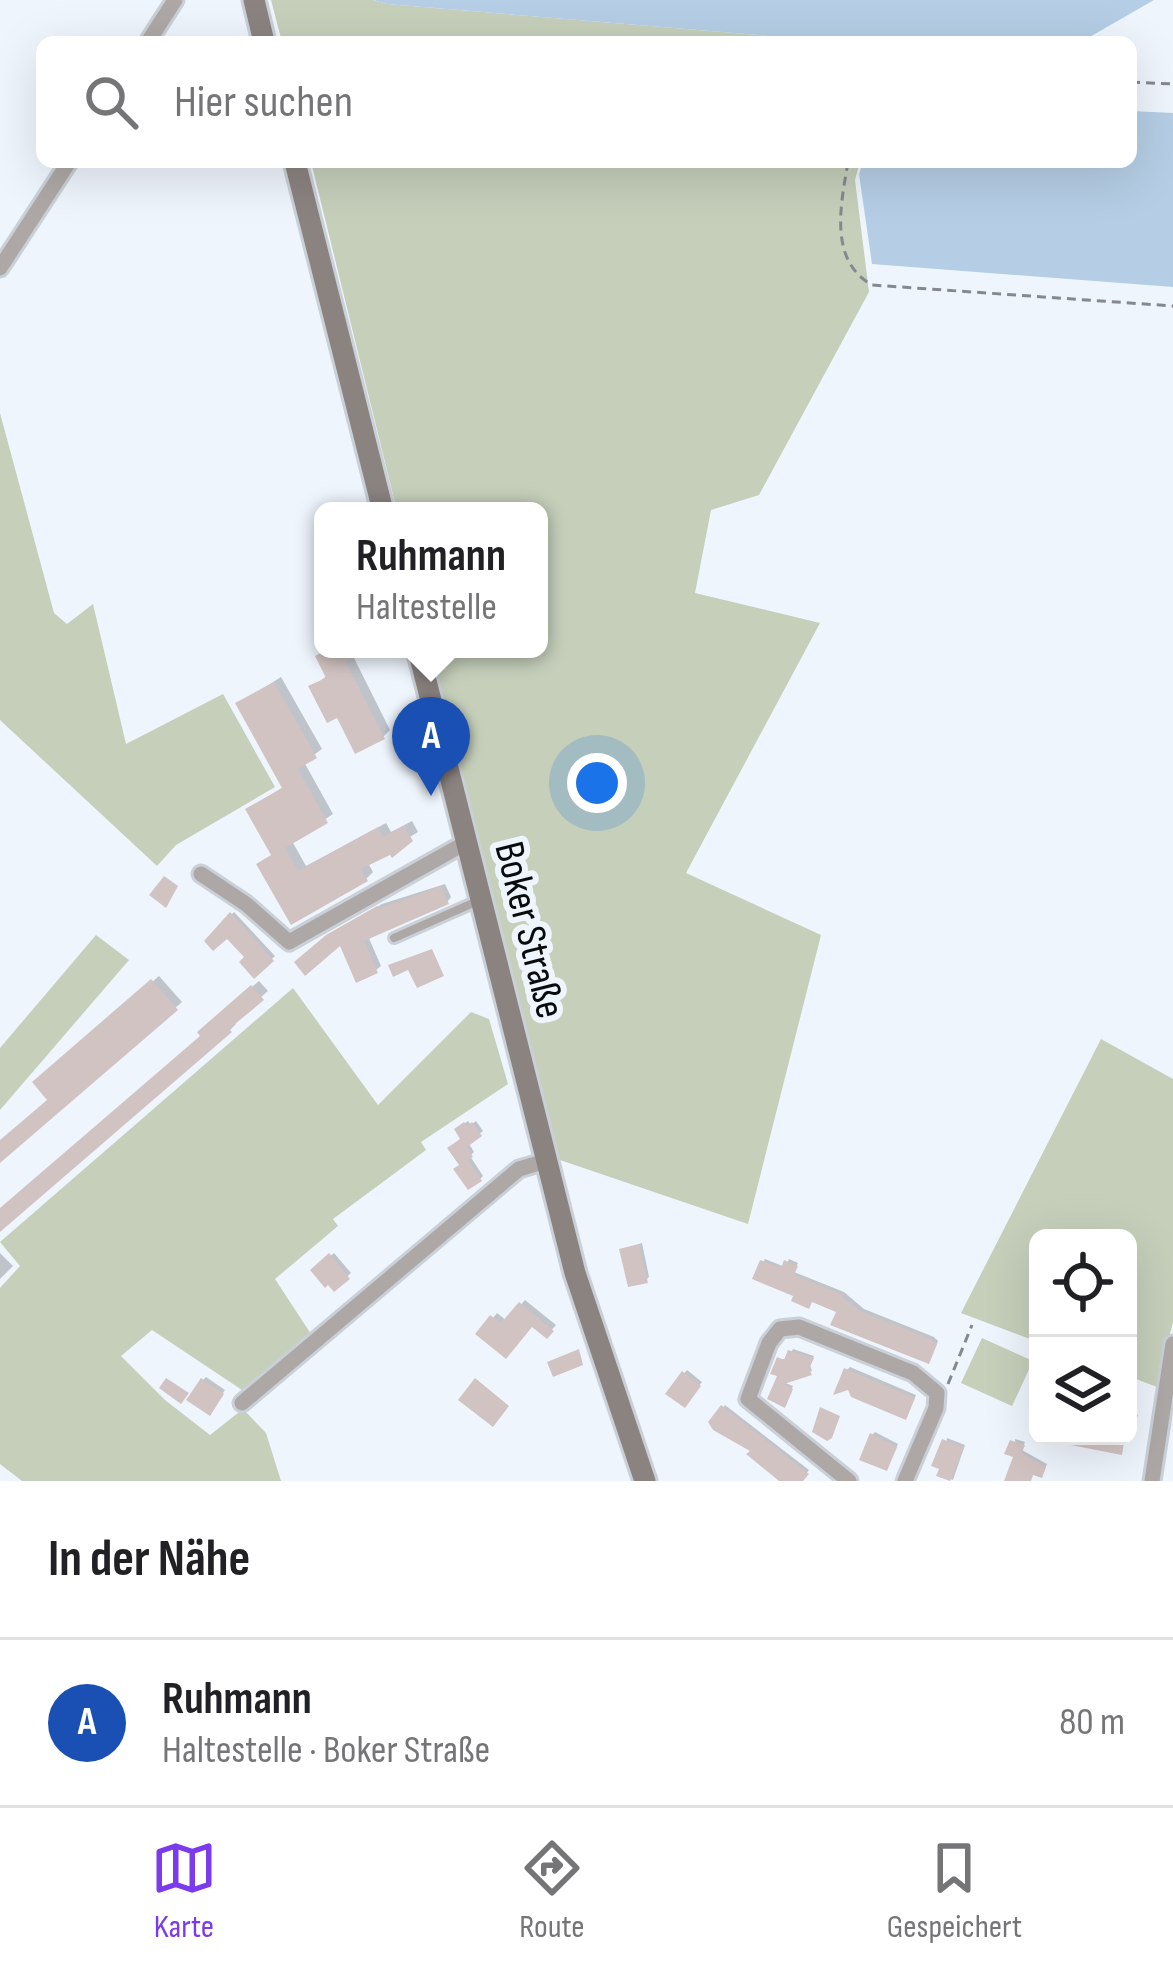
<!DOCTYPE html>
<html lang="de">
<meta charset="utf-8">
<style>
:root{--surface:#fff;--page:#f6f6f6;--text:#202124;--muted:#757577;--line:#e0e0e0;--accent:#7c3aed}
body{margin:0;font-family:"Sofia Sans Condensed",sans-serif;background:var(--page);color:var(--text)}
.controls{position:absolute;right:36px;bottom:36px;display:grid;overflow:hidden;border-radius:18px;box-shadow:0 12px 48px #0002}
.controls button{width:108px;height:108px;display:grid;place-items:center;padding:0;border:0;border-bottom:3px solid var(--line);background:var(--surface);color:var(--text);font:60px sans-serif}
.you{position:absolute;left:597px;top:783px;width:42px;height:42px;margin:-30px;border:9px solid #fff;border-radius:50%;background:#1a73e8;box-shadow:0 0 0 18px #1a73e833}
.badge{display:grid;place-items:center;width:78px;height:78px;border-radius:50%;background:var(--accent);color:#fff;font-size:39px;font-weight:700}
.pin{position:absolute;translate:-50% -99px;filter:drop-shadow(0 3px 6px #0008)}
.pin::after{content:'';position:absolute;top:63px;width:42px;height:36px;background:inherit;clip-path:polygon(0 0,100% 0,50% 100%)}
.popup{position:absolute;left:314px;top:502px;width:234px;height:156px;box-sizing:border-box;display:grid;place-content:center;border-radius:18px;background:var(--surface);filter:drop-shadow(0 3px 9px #0005);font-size:39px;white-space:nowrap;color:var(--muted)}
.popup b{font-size:45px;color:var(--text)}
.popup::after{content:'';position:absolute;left:50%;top:100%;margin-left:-24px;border:24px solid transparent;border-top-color:var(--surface)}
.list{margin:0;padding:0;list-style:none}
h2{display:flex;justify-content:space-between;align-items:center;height:156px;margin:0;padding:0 48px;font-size:51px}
h2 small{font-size:39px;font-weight:400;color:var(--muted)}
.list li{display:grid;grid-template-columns:78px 1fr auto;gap:36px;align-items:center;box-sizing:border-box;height:168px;padding:0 48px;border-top:3px solid var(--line)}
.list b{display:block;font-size:45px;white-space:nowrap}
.list p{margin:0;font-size:39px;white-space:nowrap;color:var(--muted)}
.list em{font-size:39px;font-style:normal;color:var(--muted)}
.icon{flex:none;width:66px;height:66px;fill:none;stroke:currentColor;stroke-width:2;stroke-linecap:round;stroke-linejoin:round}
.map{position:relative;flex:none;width:1173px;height:1481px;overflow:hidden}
.search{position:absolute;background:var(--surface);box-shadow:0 12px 48px #0002;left:36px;right:36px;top:36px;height:132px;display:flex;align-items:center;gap:30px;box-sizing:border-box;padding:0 42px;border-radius:18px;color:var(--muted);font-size:45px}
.sheet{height:324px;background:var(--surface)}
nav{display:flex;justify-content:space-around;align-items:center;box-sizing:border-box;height:168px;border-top:3px solid var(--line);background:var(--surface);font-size:33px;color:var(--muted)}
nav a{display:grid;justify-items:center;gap:6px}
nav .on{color:var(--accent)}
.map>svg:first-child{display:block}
</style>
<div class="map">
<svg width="1173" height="1481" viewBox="0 0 1173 1481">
<rect width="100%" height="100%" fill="#eff5fd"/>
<path fill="#c5cfba" d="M271,0H373L387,4L841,42H282Z
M311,162H860L855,180L869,292L759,495L711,510L695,593L820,623L686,873L821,935L748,1224L557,1159L431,649H539V511H397Z
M0,413L54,613L67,624L93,604L126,744L223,694L275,787L176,845L157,866L0,720Z
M96,935L129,960L0,1110V1048Z
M293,988L378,1105L471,1012L489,1019L508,1084L421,1142L426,1150L333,1219L338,1226L275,1279L311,1334L245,1392L152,1330L121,1356L165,1400L210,1435L243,1409L266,1433L281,1481H22L0,1464V1288L20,1266L0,1242Z
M1101,1039L1173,1079V1322L1157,1387L1128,1376V1238H1038V1342L961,1313Z
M982,1338L1033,1361L1012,1406L961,1383Z"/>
<path fill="#b5cee5" d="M373,0H1154L1081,42H841L387,4Z
M1131,111L1173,113V287L872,264L859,174L863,162H1131Z"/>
<path fill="#0003" d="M325,649H363L352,654L390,730L383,737L338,714L312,687L328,675L318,656Z
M281,677L322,749L304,762L333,814L292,841L306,866L386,823L391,832L412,821L418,832L368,863L373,872L366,879L292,921L260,864L274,854L249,809L285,786L238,704Z
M445,884L451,897L447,902L368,936L381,966L376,970L334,931L382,904Z
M234,912L275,956L254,975L248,957L228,935L208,941Z
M159,976L182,1002L0,1160V1143L51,1100L36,1082Z
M259,981L268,991L234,1021L236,1024L230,1030L0,1228V1211L204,1036L207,1026Z
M468,1121L471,1125L476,1121L483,1131L468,1142L474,1152L470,1156L483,1176L480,1179L462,1164L464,1139L457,1129Z
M642,1243L649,1277L646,1280L622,1250Z
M0,1253L13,1266L0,1279Z
M334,1253L351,1273L334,1288L314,1270Z
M765,1259L785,1267L789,1259L798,1263L794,1272L844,1292L864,1309L934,1337L938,1341L931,1358L840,1310L797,1294L763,1262Z
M525,1300L556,1325L547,1335L532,1323L480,1334L497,1313L507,1321Z
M793,1349L814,1356L810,1365L812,1371L783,1382L793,1386L786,1403L779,1359H788Z
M850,1367L916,1395L908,1413L847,1370Z
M687,1370L702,1382L684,1404L669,1393Z
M206,1377L225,1390L212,1409L203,1380Z
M725,1405L809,1470L800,1481L712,1422Z
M1128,1412L1138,1415L1132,1433L1128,1432Z
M875,1432L898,1444L887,1468L872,1435Z
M947,1438L965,1445L953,1480L940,1474Z
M1015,1439L1025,1442L1022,1450L1047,1464L1044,1472L1016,1455Z"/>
<path fill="#d1c3c2" d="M328,649H369L345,661L385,739L355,754L337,718L327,723L308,686L326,678L315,656Z
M274,682L317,758L298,769L328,823L285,848L298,871L378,827L383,837L404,826L413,841L392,858L390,855L361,869L368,881L291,925L256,864L271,855L245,809L282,788L235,703Z
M164,876L178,886L166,908L149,895Z
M441,886L449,904L364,941L378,973L356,983L340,946L305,976L294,962L326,935L377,906L378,909Z
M230,912L274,961L254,979L239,962L244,957L227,939L213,951L204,941Z
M432,949L444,976L417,988L408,970L393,977L388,965Z
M151,979L178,1010L0,1163V1140L47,1100L32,1082Z
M251,985L264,1000L229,1029L232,1032L0,1232V1208L200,1036L197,1032Z
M464,1122L467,1126L472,1122L482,1136L467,1147L473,1157L468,1160L482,1181L468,1190L453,1169L459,1165L447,1148L460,1139L454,1129Z
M639,1244L648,1283L628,1287L619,1249Z
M329,1253L350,1279L334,1292L328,1285L325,1288L310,1270Z
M760,1260L781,1268L784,1260L798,1266L794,1275L844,1295L842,1298L861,1311L931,1339L937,1344L929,1364L830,1325L836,1312L812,1302L809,1309L791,1301L793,1296L752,1279Z
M519,1302L554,1331L547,1339L532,1327L506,1359L475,1334L490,1315L501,1323Z
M579,1349L583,1365L553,1377L547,1362Z
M788,1350L814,1358L809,1369L812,1375L784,1384L793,1389L785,1408L767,1399L777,1376L770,1374L777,1357L784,1360Z
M844,1368L915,1398L906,1420L851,1397L848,1390L833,1395Z
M682,1371L701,1386L685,1408L665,1394Z
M166,1378L189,1393L181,1404L159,1388Z
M201,1378L224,1394L210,1416L186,1400Z
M475,1378L509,1406L493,1427L458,1400Z
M721,1405L809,1474L803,1481H779L746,1454L750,1451L713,1430L708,1422Z
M820,1407L840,1416L832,1438L827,1441L812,1432Z
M870,1433L897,1447L887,1471L859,1460Z
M1056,1436H1125L1122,1455L1055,1442Z
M942,1439L964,1448L950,1481L936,1476L939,1469L931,1466Z
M1010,1440L1025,1445L1022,1453L1046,1467L1042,1478L1033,1475L1031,1481H1004L1013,1457L1004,1454Z"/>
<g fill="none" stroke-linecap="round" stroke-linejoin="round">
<defs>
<path id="lane" d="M394,938L480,900"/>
<path id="street" d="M148,42L175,0
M0,268L69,162
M201,874L246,904L289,942L467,842
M242,1403L519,1169L546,1161
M849,1481L748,1399L769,1343L780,1329L799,1327L913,1373L937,1393L936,1408L905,1481
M1152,1481L1173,1344"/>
<path id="secondary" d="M254,0L264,42
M295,162L383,511
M418,649L575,1273L645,1481"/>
</defs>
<use href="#lane" stroke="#cad0d7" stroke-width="14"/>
<use href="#street" stroke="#cad0d7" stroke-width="21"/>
<use href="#secondary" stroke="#cad0d7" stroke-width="27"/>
<path stroke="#85898f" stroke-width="3" stroke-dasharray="9 6" stroke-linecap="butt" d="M1131,82L1173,84
M848,162C841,204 828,260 872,285L1173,306
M948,1384L972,1325"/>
<use href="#lane" stroke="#ada8a6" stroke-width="8"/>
<use href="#street" stroke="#ada8a6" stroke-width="15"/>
<use href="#secondary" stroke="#8b8380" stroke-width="21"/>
</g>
<g text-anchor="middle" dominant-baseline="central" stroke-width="12" stroke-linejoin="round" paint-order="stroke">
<g font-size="42" fill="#090c0f" stroke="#eff5fd">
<text transform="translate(529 930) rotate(76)">Boker Straße</text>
</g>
</g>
</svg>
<div class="controls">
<button><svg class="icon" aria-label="locate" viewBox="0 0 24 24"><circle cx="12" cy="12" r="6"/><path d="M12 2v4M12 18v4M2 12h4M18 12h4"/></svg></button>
<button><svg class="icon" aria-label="layers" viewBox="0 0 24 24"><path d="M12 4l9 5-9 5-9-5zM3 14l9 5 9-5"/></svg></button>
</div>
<div class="you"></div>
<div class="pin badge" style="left:431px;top:796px;background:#1a4fb4">A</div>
<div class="popup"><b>Ruhmann</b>Haltestelle</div>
<div class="search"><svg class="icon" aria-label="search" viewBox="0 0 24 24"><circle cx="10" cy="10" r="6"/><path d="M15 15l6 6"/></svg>Hier suchen</div>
</div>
<section class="sheet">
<h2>In der Nähe<small></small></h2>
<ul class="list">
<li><span class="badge" style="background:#1a4fb4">A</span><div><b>Ruhmann</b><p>Haltestelle · Boker Straße</p></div><em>80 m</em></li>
</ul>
</section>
<nav>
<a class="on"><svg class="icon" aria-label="map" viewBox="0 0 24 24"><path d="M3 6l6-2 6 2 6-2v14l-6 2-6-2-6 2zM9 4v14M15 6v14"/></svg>Karte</a>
<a><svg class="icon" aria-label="directions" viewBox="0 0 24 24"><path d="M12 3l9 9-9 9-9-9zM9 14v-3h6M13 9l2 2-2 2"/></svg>Route</a>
<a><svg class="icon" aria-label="saved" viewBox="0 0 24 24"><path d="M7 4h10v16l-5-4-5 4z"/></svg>Gespeichert</a>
</nav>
